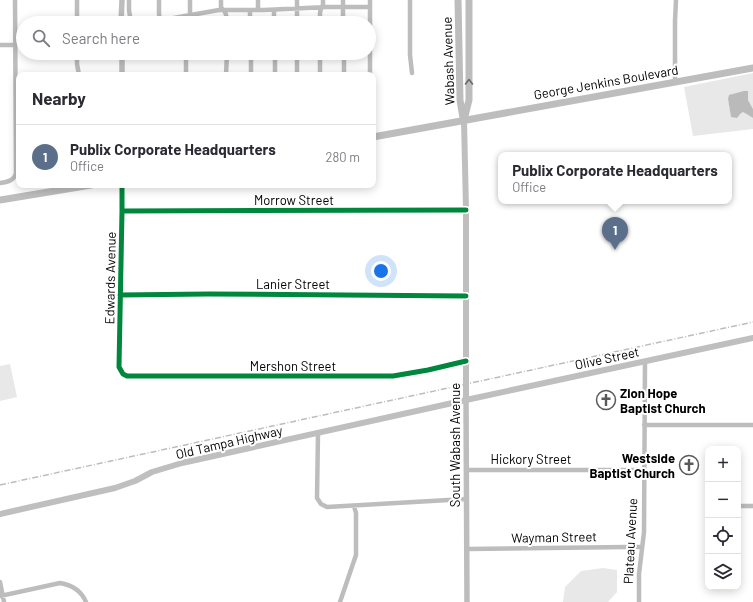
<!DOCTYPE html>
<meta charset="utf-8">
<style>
:root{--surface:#fff;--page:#f7f7f7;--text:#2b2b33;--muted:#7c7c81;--line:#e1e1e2;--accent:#111827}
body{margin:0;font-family:Barlow,sans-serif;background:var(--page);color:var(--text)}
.controls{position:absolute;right:12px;bottom:12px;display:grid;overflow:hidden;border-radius:8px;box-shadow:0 2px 10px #0003}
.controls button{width:36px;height:36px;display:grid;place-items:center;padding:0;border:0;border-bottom:1px solid var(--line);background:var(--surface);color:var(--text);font:20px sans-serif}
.you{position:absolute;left:381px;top:271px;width:14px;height:14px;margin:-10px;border:3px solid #fff;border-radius:50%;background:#1a73e8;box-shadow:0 0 0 6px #1a73e833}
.badge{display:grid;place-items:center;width:26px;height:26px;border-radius:50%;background:var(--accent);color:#fff;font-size:13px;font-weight:700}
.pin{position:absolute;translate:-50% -33px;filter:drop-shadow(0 1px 2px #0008)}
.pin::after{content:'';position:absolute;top:21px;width:14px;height:12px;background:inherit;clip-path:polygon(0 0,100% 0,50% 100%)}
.popup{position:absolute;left:498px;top:152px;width:234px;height:52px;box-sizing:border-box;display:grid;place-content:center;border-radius:8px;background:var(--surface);filter:drop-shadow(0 1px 3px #0005);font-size:13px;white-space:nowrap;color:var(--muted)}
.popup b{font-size:15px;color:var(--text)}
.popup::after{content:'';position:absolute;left:50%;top:100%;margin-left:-8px;border:8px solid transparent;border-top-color:var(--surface)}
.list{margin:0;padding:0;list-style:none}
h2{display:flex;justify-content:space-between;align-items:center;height:52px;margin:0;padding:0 16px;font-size:17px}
h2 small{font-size:13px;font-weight:400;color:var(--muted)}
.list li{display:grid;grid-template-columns:26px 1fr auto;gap:12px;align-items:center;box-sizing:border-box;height:64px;padding:0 16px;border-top:1px solid var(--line)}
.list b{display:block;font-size:15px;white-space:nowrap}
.list p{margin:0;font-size:13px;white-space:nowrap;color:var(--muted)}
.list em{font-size:13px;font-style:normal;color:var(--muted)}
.icon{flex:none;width:22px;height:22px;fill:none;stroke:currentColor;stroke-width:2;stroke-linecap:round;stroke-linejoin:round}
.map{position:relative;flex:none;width:753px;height:602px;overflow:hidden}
.search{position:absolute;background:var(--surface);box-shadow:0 2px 10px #0003;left:16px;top:16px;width:360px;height:44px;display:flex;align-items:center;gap:10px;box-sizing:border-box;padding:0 14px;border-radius:22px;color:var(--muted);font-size:15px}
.panel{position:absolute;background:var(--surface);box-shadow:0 2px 10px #0003;left:16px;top:72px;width:360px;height:116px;border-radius:8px}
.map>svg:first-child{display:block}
</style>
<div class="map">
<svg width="753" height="602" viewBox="0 0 753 602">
<rect width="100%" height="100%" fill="#fff"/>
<path fill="#e8e8e8" d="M753,73V109L748,100V91L728,99L731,116L743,112L753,118V129L693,136L684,87Z
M10,364L17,397L0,401V366Z
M603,568L617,570V592L608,602H563L565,587L581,571Z"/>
<path fill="#bababa" d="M744,91H748V100L753,109V118L743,112L740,114L737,118L731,117L728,99L729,95Z"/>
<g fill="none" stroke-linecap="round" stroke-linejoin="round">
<path stroke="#bdbdbd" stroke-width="4.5" d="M77,0V23
M129,0V10L131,23
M159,0V14L160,20
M221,0V7C226,12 227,16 227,23
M297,0V23
M343,0V23
M370,0V75
M410,0V55L412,73
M250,10V23
M258,10V0
M274,10V23
M146,23L219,10H264L327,7H370
M186,23L190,15V0
M320,23V13L321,8L323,5V0
M0,45H15
M77,53V64L79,75
M186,53V75
M251,53V75
M297,53V75
M320,53V75
M344,53V75
M226,75L227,53
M275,75V53
M675,82V21L676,0
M0,183C7,182 14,181 16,173L15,0
M122,185V211L119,367L123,374L127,376H393L428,370L466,361
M122,211L466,210
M120,295L208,294L466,296
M644,425H753
M318,433L317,498L321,504L327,507L466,499
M466,470H644
M738,506H753
M467,549L626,547H642
M0,582L4,602
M0,596L60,583C72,585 81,590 86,602
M340,602L356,555V513L354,506
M639,602V574L644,532L645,361"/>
<path stroke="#bdbdbd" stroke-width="5.5" d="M121,23L122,0
M122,53V75
M466,400L467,602"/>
<path stroke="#bfbfbf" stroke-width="6" d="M464,120L466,210V400
M0,514L115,488L135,481L152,472L182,463L466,400L753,338"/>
<path stroke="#bdbdbd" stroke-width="7" d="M458,0L460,100L463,118
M464,120L469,100V0
M373,137L753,68
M0,200L91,185"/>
<path stroke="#bdbdbd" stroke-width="1.5" stroke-dasharray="6 2 1 2" stroke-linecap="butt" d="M0,485L753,322"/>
<defs>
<path id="cycleway" d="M122,185V211L119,367L123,374L127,376H393L428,370L466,361
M122,211L466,210
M120,295L208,294L466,296"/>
</defs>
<use href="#cycleway" stroke="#fff" stroke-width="8"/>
<use href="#cycleway" stroke="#00873e" stroke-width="5"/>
</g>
<defs><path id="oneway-chevron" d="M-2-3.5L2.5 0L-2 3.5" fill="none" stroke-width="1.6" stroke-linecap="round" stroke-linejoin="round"/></defs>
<use stroke="#686868" href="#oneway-chevron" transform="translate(469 82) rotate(-90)"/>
<defs>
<symbol id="church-ring" viewBox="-11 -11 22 22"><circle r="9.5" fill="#fff" stroke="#595959" stroke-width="1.5"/><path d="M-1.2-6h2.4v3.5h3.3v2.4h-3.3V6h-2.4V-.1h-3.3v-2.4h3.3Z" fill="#595959"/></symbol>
</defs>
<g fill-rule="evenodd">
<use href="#church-ring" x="595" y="389" width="22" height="22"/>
<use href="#church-ring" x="678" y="454" width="22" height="22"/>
</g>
<g text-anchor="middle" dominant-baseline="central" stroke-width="4" stroke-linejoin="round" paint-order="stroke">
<g font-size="13" fill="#000" stroke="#fff">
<text transform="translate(448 61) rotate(-92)">Wabash Avenue</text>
<text transform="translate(606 82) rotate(-10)">George Jenkins Boulevard</text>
<text x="294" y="200">Morrow Street</text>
<text transform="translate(110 278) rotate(-89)">Edwards Avenue</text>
<text x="293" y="284">Lanier Street</text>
<text transform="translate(607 358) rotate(-12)">Olive Street</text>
<text x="293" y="366">Mershon Street</text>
<text transform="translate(229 442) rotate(-13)">Old Tampa Highway</text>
<text transform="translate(455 445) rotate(-90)">South Wabash Avenue</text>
<text x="531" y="459">Hickory Street</text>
<text transform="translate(554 537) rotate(-1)">Wayman Street</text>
<text transform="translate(630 541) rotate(-87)">Plateau Avenue</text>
</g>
<g font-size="13" font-weight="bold" fill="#000" stroke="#fff" text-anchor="start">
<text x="620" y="393">Zion Hope<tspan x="620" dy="15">Baptist Church</tspan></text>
<text x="675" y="458" text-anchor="end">Westside<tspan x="675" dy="15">Baptist Church</tspan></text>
</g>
</g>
</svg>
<div class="controls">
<button>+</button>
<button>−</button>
<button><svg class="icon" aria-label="locate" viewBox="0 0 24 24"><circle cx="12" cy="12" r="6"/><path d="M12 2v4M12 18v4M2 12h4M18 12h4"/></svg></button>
<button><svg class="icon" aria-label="layers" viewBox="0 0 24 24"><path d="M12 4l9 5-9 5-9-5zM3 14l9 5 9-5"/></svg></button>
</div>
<div class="you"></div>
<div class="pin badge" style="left:615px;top:250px;background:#5c6f8a">1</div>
<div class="popup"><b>Publix Corporate Headquarters</b>Office</div>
<div class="search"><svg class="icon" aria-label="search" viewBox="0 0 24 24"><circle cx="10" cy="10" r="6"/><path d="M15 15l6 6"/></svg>Search here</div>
<section class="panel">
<h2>Nearby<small></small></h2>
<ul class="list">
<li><span class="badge" style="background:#5c6f8a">1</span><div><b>Publix Corporate Headquarters</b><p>Office</p></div><em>280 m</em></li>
</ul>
</section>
</div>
